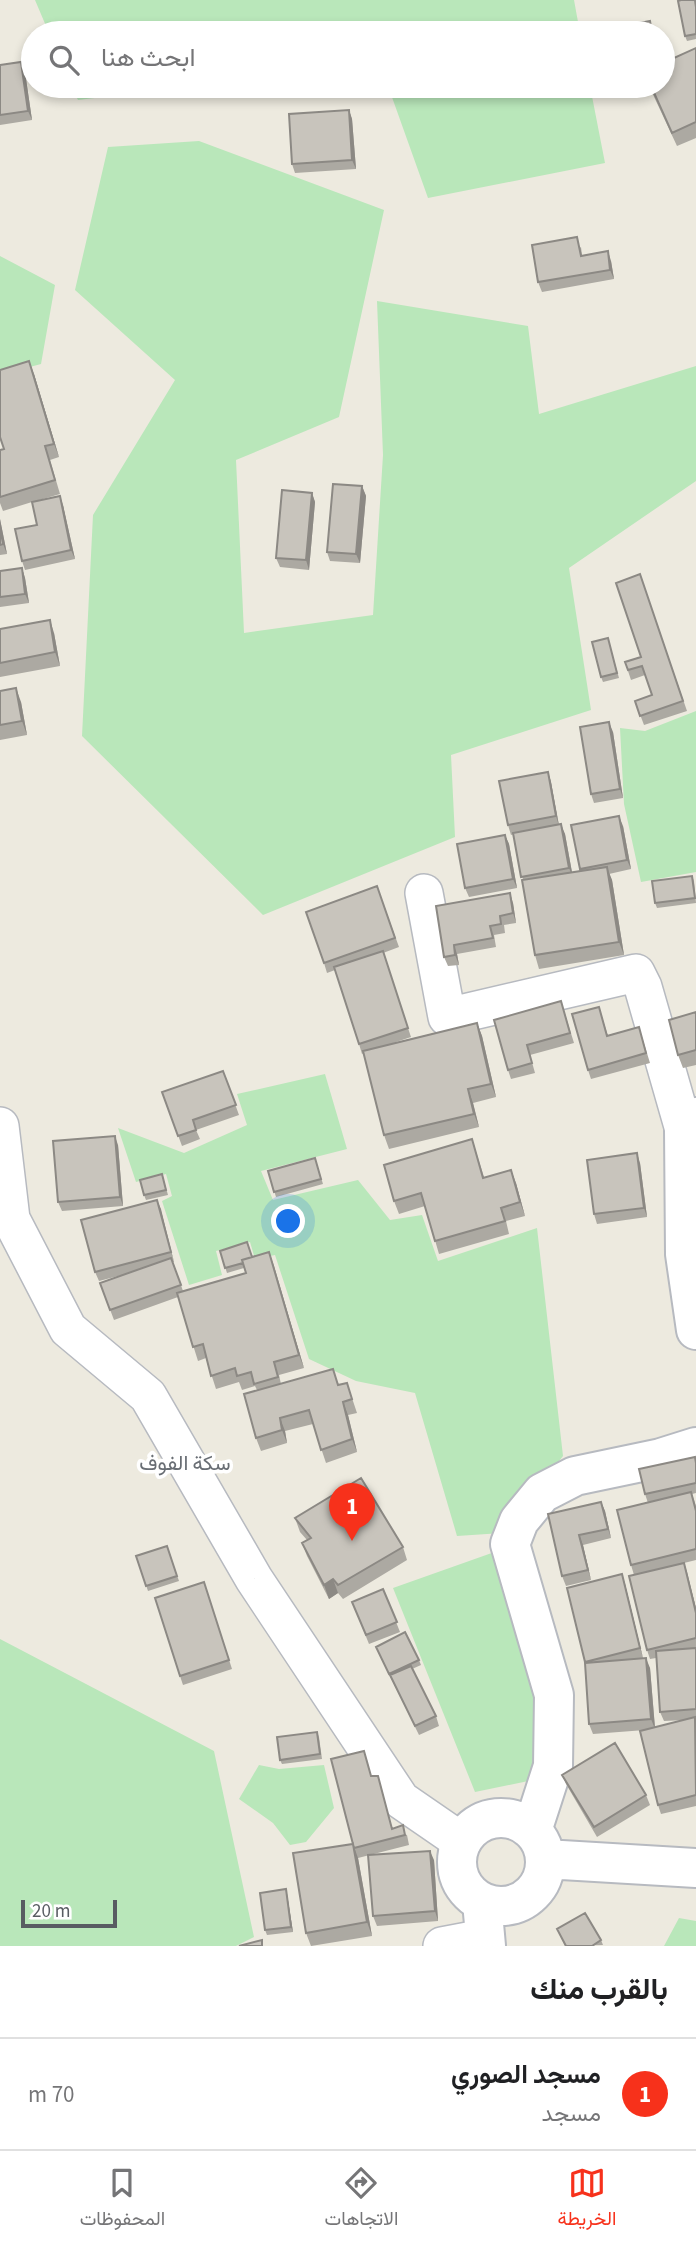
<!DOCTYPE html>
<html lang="ar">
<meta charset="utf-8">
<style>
:root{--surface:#fff;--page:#f2f2f2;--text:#202124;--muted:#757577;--line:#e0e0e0;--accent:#f7311b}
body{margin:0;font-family:"Source Sans 3",Vazirmatn,sans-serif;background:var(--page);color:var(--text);direction:rtl}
.scale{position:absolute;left:21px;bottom:18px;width:96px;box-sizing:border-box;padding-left:7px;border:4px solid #585c62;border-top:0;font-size:19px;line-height:24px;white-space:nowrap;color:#585c62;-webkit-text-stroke:5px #fff;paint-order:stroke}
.you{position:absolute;left:289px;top:1222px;width:24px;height:24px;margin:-18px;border:5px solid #fff;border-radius:50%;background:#1a73e8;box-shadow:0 0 0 10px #1a73e833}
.badge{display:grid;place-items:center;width:46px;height:46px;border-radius:50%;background:var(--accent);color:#fff;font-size:23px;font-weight:700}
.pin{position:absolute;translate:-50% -58px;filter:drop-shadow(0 2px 4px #0008)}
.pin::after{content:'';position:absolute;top:37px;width:24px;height:21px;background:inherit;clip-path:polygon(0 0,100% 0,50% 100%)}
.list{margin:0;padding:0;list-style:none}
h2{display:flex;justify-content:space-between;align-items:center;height:91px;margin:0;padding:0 28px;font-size:30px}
h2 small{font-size:23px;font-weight:400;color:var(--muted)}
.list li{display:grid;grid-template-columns:46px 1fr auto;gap:21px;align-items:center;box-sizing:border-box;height:112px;padding:0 28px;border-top:2px solid var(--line)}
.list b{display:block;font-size:26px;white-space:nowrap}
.list p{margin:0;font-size:23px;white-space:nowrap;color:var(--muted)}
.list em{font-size:23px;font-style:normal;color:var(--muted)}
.icon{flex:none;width:38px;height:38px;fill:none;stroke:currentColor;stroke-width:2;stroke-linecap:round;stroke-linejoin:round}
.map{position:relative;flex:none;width:696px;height:1946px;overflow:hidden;direction:ltr}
.search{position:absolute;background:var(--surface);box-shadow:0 4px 10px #0003;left:21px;right:21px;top:21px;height:77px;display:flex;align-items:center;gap:18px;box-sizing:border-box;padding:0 24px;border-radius:38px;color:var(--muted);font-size:26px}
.sheet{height:203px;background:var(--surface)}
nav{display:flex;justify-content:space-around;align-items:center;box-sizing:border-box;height:98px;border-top:2px solid var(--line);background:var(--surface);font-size:19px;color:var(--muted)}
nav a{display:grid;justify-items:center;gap:4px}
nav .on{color:var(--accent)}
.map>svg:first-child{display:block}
</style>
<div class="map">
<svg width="696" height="1946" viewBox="0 0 696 1946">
<rect width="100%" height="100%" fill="#edeadf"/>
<path fill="#b9e7ba" d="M35,0H574L580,33H49Z
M71,86H194L78,100Z
M388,86H590L605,163L428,198Z
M199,141L384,210L339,417L236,460L244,633L373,615L383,455L377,301L528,326L539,414L696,366V481L569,568L591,710L451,755L455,837L263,915L82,736L93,515L175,380L75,290L108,147Z
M0,256L55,285L41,364L0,375Z
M696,711V872L641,882L624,804L620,728L645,731Z
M325,1074L347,1149L261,1171L273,1200L358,1180L390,1220L422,1215L438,1261L537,1228L563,1456L502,1533L457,1536L415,1393L356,1381L309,1359L275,1255L255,1259L250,1242L216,1251L222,1275L189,1285L162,1201L172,1196L166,1174L136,1182L118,1128L184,1153L247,1125L237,1094Z
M503,1549L544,1700L538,1779L475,1792L393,1588Z
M0,1639L214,1751L254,1937L236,1946H0Z
M259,1765L279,1769L324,1765L334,1808L306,1842L290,1845L273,1823L239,1799Z
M679,1918L696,1921V1946H664Z"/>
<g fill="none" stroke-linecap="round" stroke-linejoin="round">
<defs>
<path id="minor" d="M424,893L447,1017L636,973L643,987L684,1130
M0,1126L11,1219L68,1329L148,1396L254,1579L401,1800L462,1842
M442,1946L484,1938"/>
<path id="tertiary" d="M696,1117L684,1130L685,1254L696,1330
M457 1862a44 44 0 1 1 88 0a44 44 0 1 1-88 0Z
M532,1831L553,1766L554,1695L510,1544L519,1521L542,1493L575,1476L661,1458L696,1447
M545,1859L696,1868
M482,1902L486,1946"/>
</defs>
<use href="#minor" stroke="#b7bac0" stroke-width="40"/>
<use href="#tertiary" stroke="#b7bac0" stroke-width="42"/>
<use href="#minor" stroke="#fff" stroke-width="37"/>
<use href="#tertiary" stroke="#fff" stroke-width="38"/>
</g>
<path fill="#aca9a2" d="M696,2V39L687,41L685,36Z
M696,48V138L677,146L649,86H663Z
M21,62L25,72L32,120L0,125V65Z
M349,110L352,119L356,169L295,173L292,164Z
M581,247L582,255L611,261L614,279L542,292L538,282Z
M34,374L59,457L50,460L60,494L36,501L63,505L75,559L25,570L22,561L37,525L32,502L3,511L0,503V450L4,449Z
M362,486L366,496L360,563L330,561L327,552Z
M312,493L315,502L309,570L280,567L276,558Z
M0,519L7,554L0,555Z
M22,568L25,578L29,603L0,607V571Z
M640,574L687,711L644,725L635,701L652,695L645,675L631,680L625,662L641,657Z
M0,629L54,633L60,666L0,677Z
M608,638L619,678L603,682L601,677Z
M0,691L21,702L27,735L0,740Z
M613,732L623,798L594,803L591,794Z
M548,772L551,782L559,825L565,834L572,872L580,871L571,825L623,826L631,869L609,874L612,880L624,955L539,969L535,955L523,880L514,834L511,835L508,825Z
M505,835L509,844L517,888L469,897L465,888Z
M692,876L694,881L696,903L657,908L655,903Z
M377,886L399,947L383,953L411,1037L393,1043L477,1023L482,1036L496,1097L473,1103L479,1127L389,1149L384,1135L364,1053L362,1054L359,1044L335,970L327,973L324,963Z
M513,903L516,923L504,925L505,933L494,935L496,947L457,954L459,965L448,966L444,957L436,906Z
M561,1001L574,1043L530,1055L535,1073L511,1079L508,1070Z
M599,1007L608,1036L639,1027L650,1063L591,1079L588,1070Z
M696,1012V1065L683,1068L678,1055Z
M223,1071L239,1115L196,1130L200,1139L182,1146L162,1092Z
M472,1139L484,1177L516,1183L525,1216L506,1221L509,1234L439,1254L425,1206L399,1214L394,1201Z
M118,1145L123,1206L62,1211L58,1202Z
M315,1158L323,1184L276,1197L268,1171Z
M640,1163L647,1217L597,1224L594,1214Z
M162,1174L168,1195L146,1200L144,1195Z
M157,1200L174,1262H173L183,1291L246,1273L244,1268L227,1273L220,1251L252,1257L269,1252L304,1368L279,1375L281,1384L339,1385L347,1383L357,1413L348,1415L357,1452L326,1463L313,1424L285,1431L287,1443L261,1451L256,1438L257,1390L255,1386L242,1390L239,1382L216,1389L206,1358L198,1361L178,1297L114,1320L100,1283L122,1275L99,1281L95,1272Z
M696,1460V1493L692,1494L696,1506V1560L684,1563L696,1608V1806L661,1814L658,1805L645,1730L593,1734L589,1724L586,1663L567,1588L625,1584L643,1658L637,1659L650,1668L655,1727L686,1720L664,1721L660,1712L656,1658L650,1659L647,1650L634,1575L631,1565L648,1503L645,1494Z
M601,1502L605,1511L611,1538L583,1545L591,1580L566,1586L562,1576L548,1514Z
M295,1518L403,1547L407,1560L343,1599L338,1593L329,1599L307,1556L302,1543L307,1540L300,1532Z
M167,1546L179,1581L148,1591L136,1556Z
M204,1582L232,1669L183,1685L180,1676Z
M383,1589L400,1632L369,1644L352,1602Z
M378,1652L419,1660L421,1665L412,1669L436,1716L439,1726L419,1735Z
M317,1732L319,1737L322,1759L282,1764L280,1760Z
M367,1760L371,1776L381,1786L392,1828L407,1835L409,1845L358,1858L354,1848Z
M562,1775L646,1795L650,1805L597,1837L566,1784Z
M353,1844L358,1858L372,1936L311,1946L306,1933Z
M434,1860L438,1921L377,1926L373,1916Z
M286,1889L287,1894L293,1932L267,1935L265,1930Z
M557,1929L601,1940L603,1945L565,1946Z"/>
<path fill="#8c8984" d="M21,62L25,72L32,120L28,111Z
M349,110L352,119L356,169L352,160Z
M608,251L611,261L614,279L610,270Z
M29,361L34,374L59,457L54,444Z
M362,486L366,496L360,563L356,554Z
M312,493L315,502L309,570L306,560Z
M60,496L63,505L75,559L71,550Z
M0,519L7,554L3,544L0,527Z
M22,568L25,578L29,603L25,594Z
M50,620L54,633L60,666L55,652Z
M16,688L21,702L27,735L22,721Z
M609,722L613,732L623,798L620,789Z
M548,772L551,782L559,826L556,816Z
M619,816L623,826L631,869L627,860Z
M561,824L565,834L573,878L569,868Z
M505,835L509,844L517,888L513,879Z
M607,867L612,880L624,955L619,942Z
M510,893L513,903L516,923L513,913Z
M454,945L457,954L459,965L455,955Z
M477,1023L482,1036L496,1097L491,1084Z
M468,1089L473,1103L479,1127L474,1114Z
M115,1136L118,1145L123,1206L120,1197Z
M637,1153L640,1163L647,1217L644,1208Z
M511,1170L516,1183L525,1216L520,1202Z
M157,1200L161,1209L174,1262L171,1252Z
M269,1252L274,1266L304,1368L299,1355Z
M343,1402L348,1415L357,1452L352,1439Z
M280,1418L285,1431L287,1443L282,1430Z
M601,1502L605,1511L611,1538L608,1529Z
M579,1535L583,1545L591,1580L588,1570Z
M684,1563L687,1572L696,1608V1613Z
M622,1574L625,1584L643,1658L640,1648Z
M333,1579L338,1593L329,1599L324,1585Z
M646,1658L650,1668L655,1729L651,1719Z
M353,1844L358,1858L372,1936L367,1922Z
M430,1851L434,1860L438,1921L435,1911Z
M286,1889L287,1894L293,1932L291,1927Z"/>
<path fill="#c8c4bc" stroke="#8c8984" stroke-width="2" d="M681,0H695L696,7V34L685,36L678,1Z
M650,21L652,33H635L634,24Z
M696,48V122L672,133L651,86H663V63Z
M21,62L28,111L0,115V65Z
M349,110L352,160L292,164L289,114Z
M577,237L581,256L608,251L610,270L538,282L532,245Z
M29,361L54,444L45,446L55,480L0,497V450L4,449L0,437V370Z
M333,484L362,486L356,554L327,552Z
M282,490L312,493L306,560L276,558Z
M60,496L71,550L22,561L15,529L37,525L32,502Z
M0,527L3,544L0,545Z
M22,568L25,594L0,597V571Z
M640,574L683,701L640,716L635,701L652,695L642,666L628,670L625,662L641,657L616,583Z
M50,620L55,652L0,663V629Z
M608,638L617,673L601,677L592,642Z
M16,688L22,721L0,725V691Z
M609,722L620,789L591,794L580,727Z
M548,772L556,816L508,825L499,781Z
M619,816L627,860L580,869L571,825Z
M561,824L569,868L521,877L513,833Z
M505,835L513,879L465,888L457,844Z
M607,867L619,942L535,955L522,880Z
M692,876L695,898L655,903L652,881Z
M377,886L395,938L324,963L306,912Z
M510,893L513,913L500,916L501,924L490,926L493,938L454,945L455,955L444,957L436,906Z
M383,951L408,1028L359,1044L334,967Z
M561,1001L570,1033L527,1045L532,1063L508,1070L494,1020Z
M599,1007L607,1036L639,1027L646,1053L588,1070L572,1014Z
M696,1012V1050L678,1055L669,1020Z
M477,1023L491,1084L468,1089L474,1114L384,1135L363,1051Z
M223,1071L236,1105L193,1120L196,1130L178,1136L162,1092Z
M115,1136L120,1197L58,1202L53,1141Z
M472,1139L483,1178L511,1170L520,1202L501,1208L505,1221L435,1241L421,1193L394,1201L384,1165Z
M637,1153L644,1208L594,1214L587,1160Z
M315,1158L321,1179L274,1192L268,1171Z
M162,1174L166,1190L144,1195L140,1180Z
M157,1200L171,1252L95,1272L81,1220Z
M247,1242L252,1257L242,1260L243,1263L225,1268L220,1251Z
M269,1252L299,1355L274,1362L278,1377L254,1384L251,1372L237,1376L235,1368L211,1376L203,1344L193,1347L177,1293L246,1273L242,1260Z
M171,1258L181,1285L110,1310L100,1283Z
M333,1369L338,1385L347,1383L352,1399L343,1402L352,1439L321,1450L309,1410L280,1418L282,1430L256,1438L244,1394Z
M695,1457L696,1463V1483L645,1494L639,1469Z
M361,1478L403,1547L338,1585L333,1579L324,1585L302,1543L311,1538L295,1518Z
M691,1492L696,1511V1549L631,1565L617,1510Z
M601,1502L608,1529L579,1535L588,1570L562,1576L548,1514Z
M167,1546L177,1576L146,1586L136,1556Z
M684,1563L696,1613V1638L647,1650L629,1576Z
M622,1574L640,1648L585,1662L567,1588Z
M204,1582L229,1660L180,1676L155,1598Z
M383,1589L397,1622L366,1635L352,1602Z
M405,1632L419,1660L389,1674L376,1647Z
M696,1648V1709L660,1712L656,1651Z
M646,1658L651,1719L589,1724L585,1663Z
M411,1666L436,1716L415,1726L390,1675Z
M695,1717L696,1795L658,1805L640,1731Z
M317,1732L320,1754L280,1760L277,1737Z
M615,1743L646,1795L594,1827L562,1775Z
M364,1751L371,1776H378L392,1829L403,1825L405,1835L354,1848L331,1759Z
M353,1844L367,1922L306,1933L293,1853Z
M430,1851L435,1911L373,1916L368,1855Z
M286,1889L291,1927L265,1930L260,1893Z
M585,1913L601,1940L592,1946H566L557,1929Z
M262,1940V1946H239Z"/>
<g text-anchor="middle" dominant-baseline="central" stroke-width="7" stroke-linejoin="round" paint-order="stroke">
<g font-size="21" fill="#696e74" stroke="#fff">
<text x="185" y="1463">سكة الفوف</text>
</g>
</g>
</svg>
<div class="scale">20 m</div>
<div class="you"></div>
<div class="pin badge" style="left:352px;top:1541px">1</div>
<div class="search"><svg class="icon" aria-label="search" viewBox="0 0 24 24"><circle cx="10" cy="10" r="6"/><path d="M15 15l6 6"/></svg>ابحث هنا</div>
</div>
<section class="sheet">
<h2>بالقرب منك<small></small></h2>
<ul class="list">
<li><span class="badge">1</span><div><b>مسجد الصوري</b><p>مسجد</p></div><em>70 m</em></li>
</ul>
</section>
<nav>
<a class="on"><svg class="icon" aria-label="map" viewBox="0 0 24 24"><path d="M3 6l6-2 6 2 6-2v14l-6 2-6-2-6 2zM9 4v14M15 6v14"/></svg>الخريطة</a>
<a><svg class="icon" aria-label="directions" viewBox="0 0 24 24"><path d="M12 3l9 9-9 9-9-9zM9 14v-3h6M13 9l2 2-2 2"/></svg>الاتجاهات</a>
<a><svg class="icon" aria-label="saved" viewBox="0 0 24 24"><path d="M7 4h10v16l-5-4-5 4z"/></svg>المحفوظات</a>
</nav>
